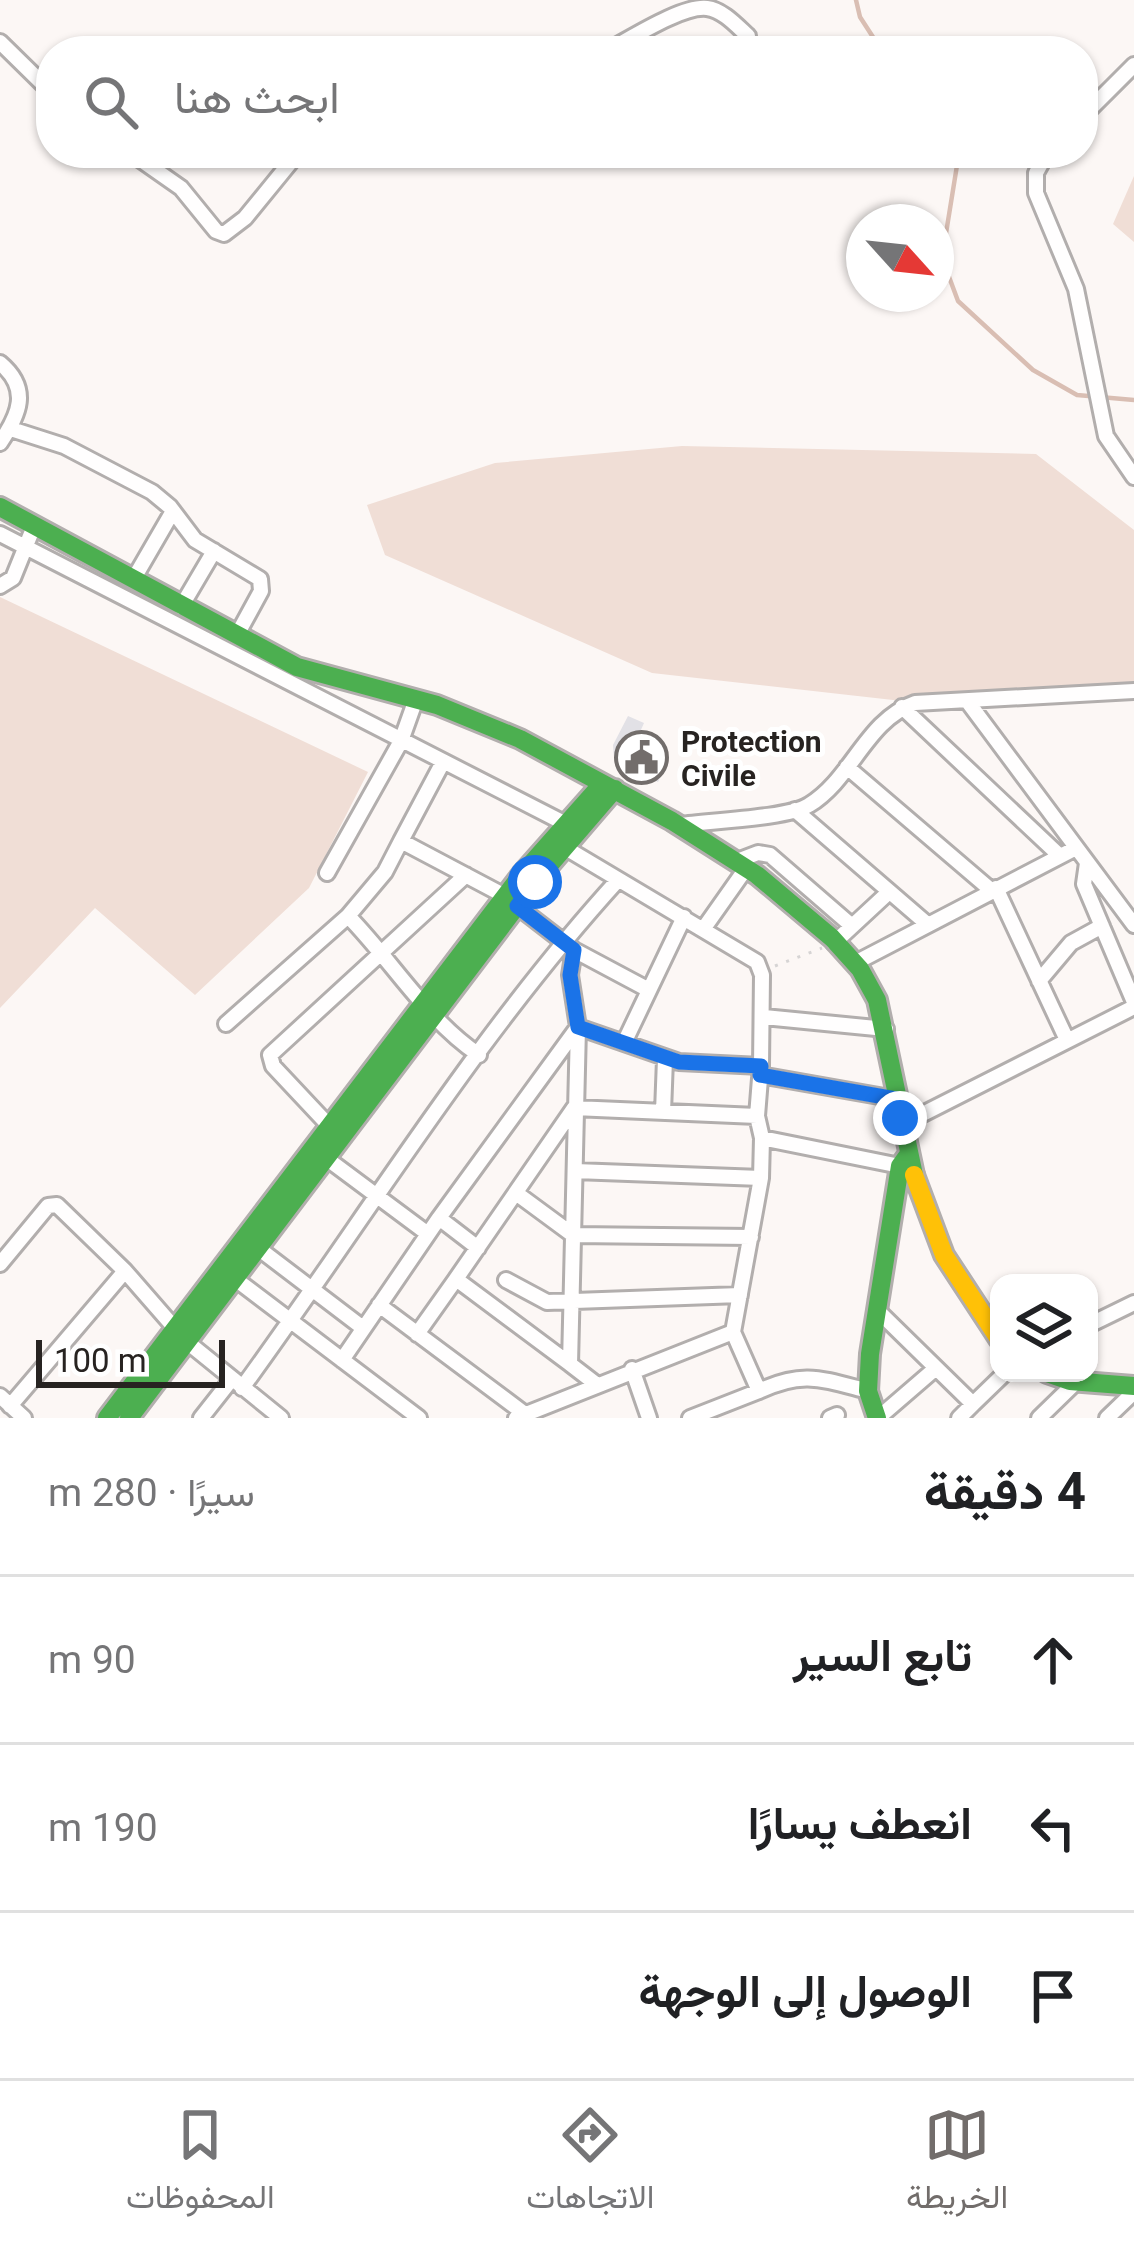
<!DOCTYPE html>
<html lang="ar">
<meta charset="utf-8">
<style>
:root{--surface:#fff;--page:#f6f6f6;--text:#202124;--muted:#757577;--line:#e0e0e0;--accent:#726d6b}
body{margin:0;font-family:Roboto,Vazirmatn,sans-serif;background:var(--page);color:var(--text);direction:rtl}
.controls{position:absolute;right:36px;bottom:36px;display:grid;overflow:hidden;border-radius:24px;box-shadow:0 3px 9px #0004}
.controls button{width:108px;height:108px;display:grid;place-items:center;padding:0;border:0;border-bottom:3px solid var(--line);background:var(--surface);color:var(--text);font:60px sans-serif}
.compass{position:absolute;left:846px;top:204px;width:108px;height:108px;border-radius:50%;background:var(--surface);box-shadow:0 3px 9px #0004;rotate:117deg}
.scale{position:absolute;left:36px;bottom:30px;width:189px;box-sizing:border-box;padding-left:12px;border:6px solid #272321;border-top:0;font-size:33px;line-height:42px;white-space:nowrap;color:#272321;-webkit-text-stroke:9px #fff;paint-order:stroke}
.stop{position:absolute;width:36px;height:36px;margin:-27px;border:9px solid #1a73e8;border-radius:50%;background:#fff}
.stop.end{background:#1a73e8;border-color:#fff;box-shadow:0 3px 12px #0008}
.list{margin:0;padding:0;list-style:none}
h2{display:flex;justify-content:space-between;align-items:center;height:156px;margin:0;padding:0 48px;font-size:51px}
h2 small{font-size:39px;font-weight:400;color:var(--muted)}
.list li{display:grid;grid-template-columns:78px 1fr auto;gap:36px;align-items:center;box-sizing:border-box;height:168px;padding:0 48px;border-top:3px solid var(--line)}
.list b{display:block;font-size:45px;white-space:nowrap}
.list em{font-size:39px;font-style:normal;color:var(--muted)}
.icon{flex:none;width:66px;height:66px;fill:none;stroke:currentColor;stroke-width:2;stroke-linecap:round;stroke-linejoin:round}
.map{position:relative;flex:none;width:1134px;height:1418px;overflow:hidden;direction:ltr}
.search{position:absolute;background:var(--surface);box-shadow:0 3px 9px #0004;left:36px;right:36px;top:36px;height:132px;display:flex;align-items:center;gap:30px;box-sizing:border-box;padding:0 42px;border-radius:48px;color:var(--muted);font-size:45px}
.sheet{height:660px;background:var(--surface)}
nav{display:flex;justify-content:space-around;align-items:center;box-sizing:border-box;height:168px;border-top:3px solid var(--line);background:var(--surface);font-size:33px;color:var(--muted)}
nav a{display:grid;justify-items:center;gap:6px}
nav .on{color:var(--accent)}
.map>svg:first-child{display:block}
</style>
<div class="map">
<svg width="1134" height="1418" viewBox="0 0 1134 1418">
<rect width="100%" height="100%" fill="#fcf7f5"/>
<path fill="#f0ded6" d="M1134,176V242L1113,224Z
M682,446L1036,454L1134,530V690L893,700L652,673L385,555L367,505L495,463Z
M0,597L368,772L309,888L195,995L95,908L0,1008Z"/>
<g fill="none" stroke-linecap="round" stroke-linejoin="round">
<path stroke="#d9beb3" stroke-width="4.5" d="M856,0L860,17L882,51
M959,153L942,258L958,301L1033,370L1077,395L1134,400"/>
</g>
<path fill="#e2e1e6" d="M628,716L644,723L636,741L642,744L639,749L667,763L658,782L614,758L613,745Z"/>
<g fill="none" stroke-linecap="round" stroke-linejoin="round">
<defs>
<path id="street" d="M0,42L51,92
M607,51C630,39 682,5 707,8C723,10 737,26 748,36
M1083,116L1134,65
M131,153L181,188L216,231L224,234L245,218L298,153
M1047,153L1036,173V193L1076,289L1106,436L1134,477
M0,363C31,389 19,415 0,443
M11,429L64,446L152,492L170,507L195,540L260,579L261,591L237,635
M0,534L564,823
M133,580L173,511
M0,586L13,578L34,526
M181,607L214,551
M968,702L1134,925
M902,707L1060,856
M847,767L991,890
M795,810L926,923
M681,825C709,821 789,818 809,805C852,779 866,720 915,703L1134,691
M401,841L443,762
M737,861L758,853L770,855L852,926
M1087,863L1084,884L1134,1002
M327,873L401,741L416,699
M996,888L1067,1040
M517,906L574,950L649,990
M704,928L747,867
M834,943L889,892
M574,950L570,975L578,1027L570,1364L596,1384
M855,963L1076,848
M1039,981L1071,943L1102,926
M764,1017L886,1029
M226,1024L348,916
M624,1043L684,917
M479,1055C426,1019 393,962 348,916L385,872L401,841L505,896
M761,1066L757,1116L762,1138L761,1178L733,1332L759,1391C803,1370 822,1379 868,1391
M760,1075L896,1099
M663,1112L665,1059
M901,1125L1134,1007
M334,1131L273,1066L270,1055L466,875
M762,1138L900,1166
M322,1155L428,1234
M575,1171L761,1178
M516,1193L573,1235L751,1237
M439,1218L478,1248
M258,1248L363,1328
M0,1264L48,1206L57,1205L125,1271L186,1341L281,1418
M234,1278L419,1418
M506,1280L547,1302L740,1295
M379,1305L525,1414
M876,1309L973,1404L1005,1373
M1089,1325L1134,1303
M417,1334L456,1279
M342,1360L439,1218L578,1027L679,1062L761,1066L762,975L757,962L564,847
M570,1364L456,1279L574,1108L757,1116
M632,1369L649,1418
M242,1388C366,1218 476,1036 618,880
M0,1396L24,1418
M10,1406L125,1271
M201,1418L231,1380
M516,1418L733,1332
M690,1418L759,1391
M830,1418L837,1415
M878,1418L936,1368
M959,1418L973,1404
M1039,1418L1077,1381
M1107,1418L1134,1392"/>
<path id="fast" d="M0,507L297,667L437,705L520,739L672,821L757,875L832,938L860,969L877,1000L914,1175
M1047,1373L1070,1381L1134,1386
M107,1418L522,874L601,785
M129,1418L535,882L615,789
M877,1418L868,1391L870,1354L900,1166L908,1155"/>
<path id="slow" d="M914,1175L944,1255L999,1339"/>
</defs>
<use href="#street" stroke="#b2aead" stroke-width="20"/>
<use href="#fast" stroke="#b2aead" stroke-width="24"/>
<use href="#slow" stroke="#b2aead" stroke-width="24"/>
<path stroke="#d6d4d4" stroke-width="3" stroke-dasharray="3 9" stroke-linecap="butt" d="M775,966L822,948"/>
<use href="#street" stroke="#fffefe" stroke-width="14"/>
<use href="#fast" stroke="#4caf50" stroke-width="18"/>
<use href="#slow" stroke="#ffc107" stroke-width="18"/>
</g>
<g fill="none" stroke-linecap="round" stroke-linejoin="round">
<path stroke="#1a73e8" stroke-width="15" d="M535,882L517,906L574,950L570,975L578,1027L679,1062L761,1066L760,1075L896,1099L900,1118"/>
</g>
<defs>
<symbol id="civic-ring" viewBox="-11 -11 22 22"><circle r="9.5" fill="#fff" stroke="#726d6b" stroke-width="1.5"/><path d="M-.6-6.5H3V-4.5H.6V-3L4-1V1h2V6H-6V1h2V-1L-.6-3ZM-1.2 2.5V6h2.4V2.5Z" fill="#726d6b"/></symbol>
</defs>
<g fill-rule="evenodd">
<use href="#civic-ring" x="612" y="728" width="59" height="59"/>
</g>
<g text-anchor="middle" dominant-baseline="central" stroke-width="10" stroke-linejoin="round" paint-order="stroke">
<g font-size="30" font-weight="bold" fill="#272321" stroke="#fff" text-anchor="start">
<text x="681" y="741">Protection<tspan x="681" dy="34">Civile</tspan></text>
</g>
</g>
</svg>
<div class="controls">
<button><svg class="icon" aria-label="layers" viewBox="0 0 24 24"><path d="M12 4l9 5-9 5-9-5zM3 14l9 5 9-5"/></svg></button>
</div>
<svg class="compass" viewBox="-18 -18 36 36"><path d="M0-13l5 13h-10z" fill="#e53935"/><path d="M0 13l5-13h-10z" fill="#757577"/></svg>
<div class="scale">100 m</div>
<div class="stop" style="left:535px;top:882px"></div>
<div class="stop end" style="left:900px;top:1118px"></div>
<div class="search"><svg class="icon" aria-label="search" viewBox="0 0 24 24"><circle cx="10" cy="10" r="6"/><path d="M15 15l6 6"/></svg>ابحث هنا</div>
</div>
<section class="sheet">
<h2>4 دقيقة<small>سيرًا · 280 m</small></h2>
<ul class="list">
<li><svg class="icon" aria-label="ahead" viewBox="0 0 24 24"><path d="M12 20V5M6 11l6-6 6 6"/></svg><div><b>تابع السير</b></div><em>90 m</em></li>
<li><svg class="icon" aria-label="left" viewBox="0 0 24 24"><path d="M17 20v-9H6M10 6l-5 5 5 5"/></svg><div><b>انعطف يسارًا</b></div><em>190 m</em></li>
<li><svg class="icon" aria-label="arrive" viewBox="0 0 24 24"><path d="M6 21V4h12l-3 4 3 4H6"/></svg><div><b>الوصول إلى الوجهة</b></div></li>
</ul>
</section>
<nav>
<a class="on"><svg class="icon" aria-label="map" viewBox="0 0 24 24"><path d="M3 6l6-2 6 2 6-2v14l-6 2-6-2-6 2zM9 4v14M15 6v14"/></svg>الخريطة</a>
<a><svg class="icon" aria-label="directions" viewBox="0 0 24 24"><path d="M12 3l9 9-9 9-9-9zM9 14v-3h6M13 9l2 2-2 2"/></svg>الاتجاهات</a>
<a><svg class="icon" aria-label="saved" viewBox="0 0 24 24"><path d="M7 4h10v16l-5-4-5 4z"/></svg>المحفوظات</a>
</nav>
